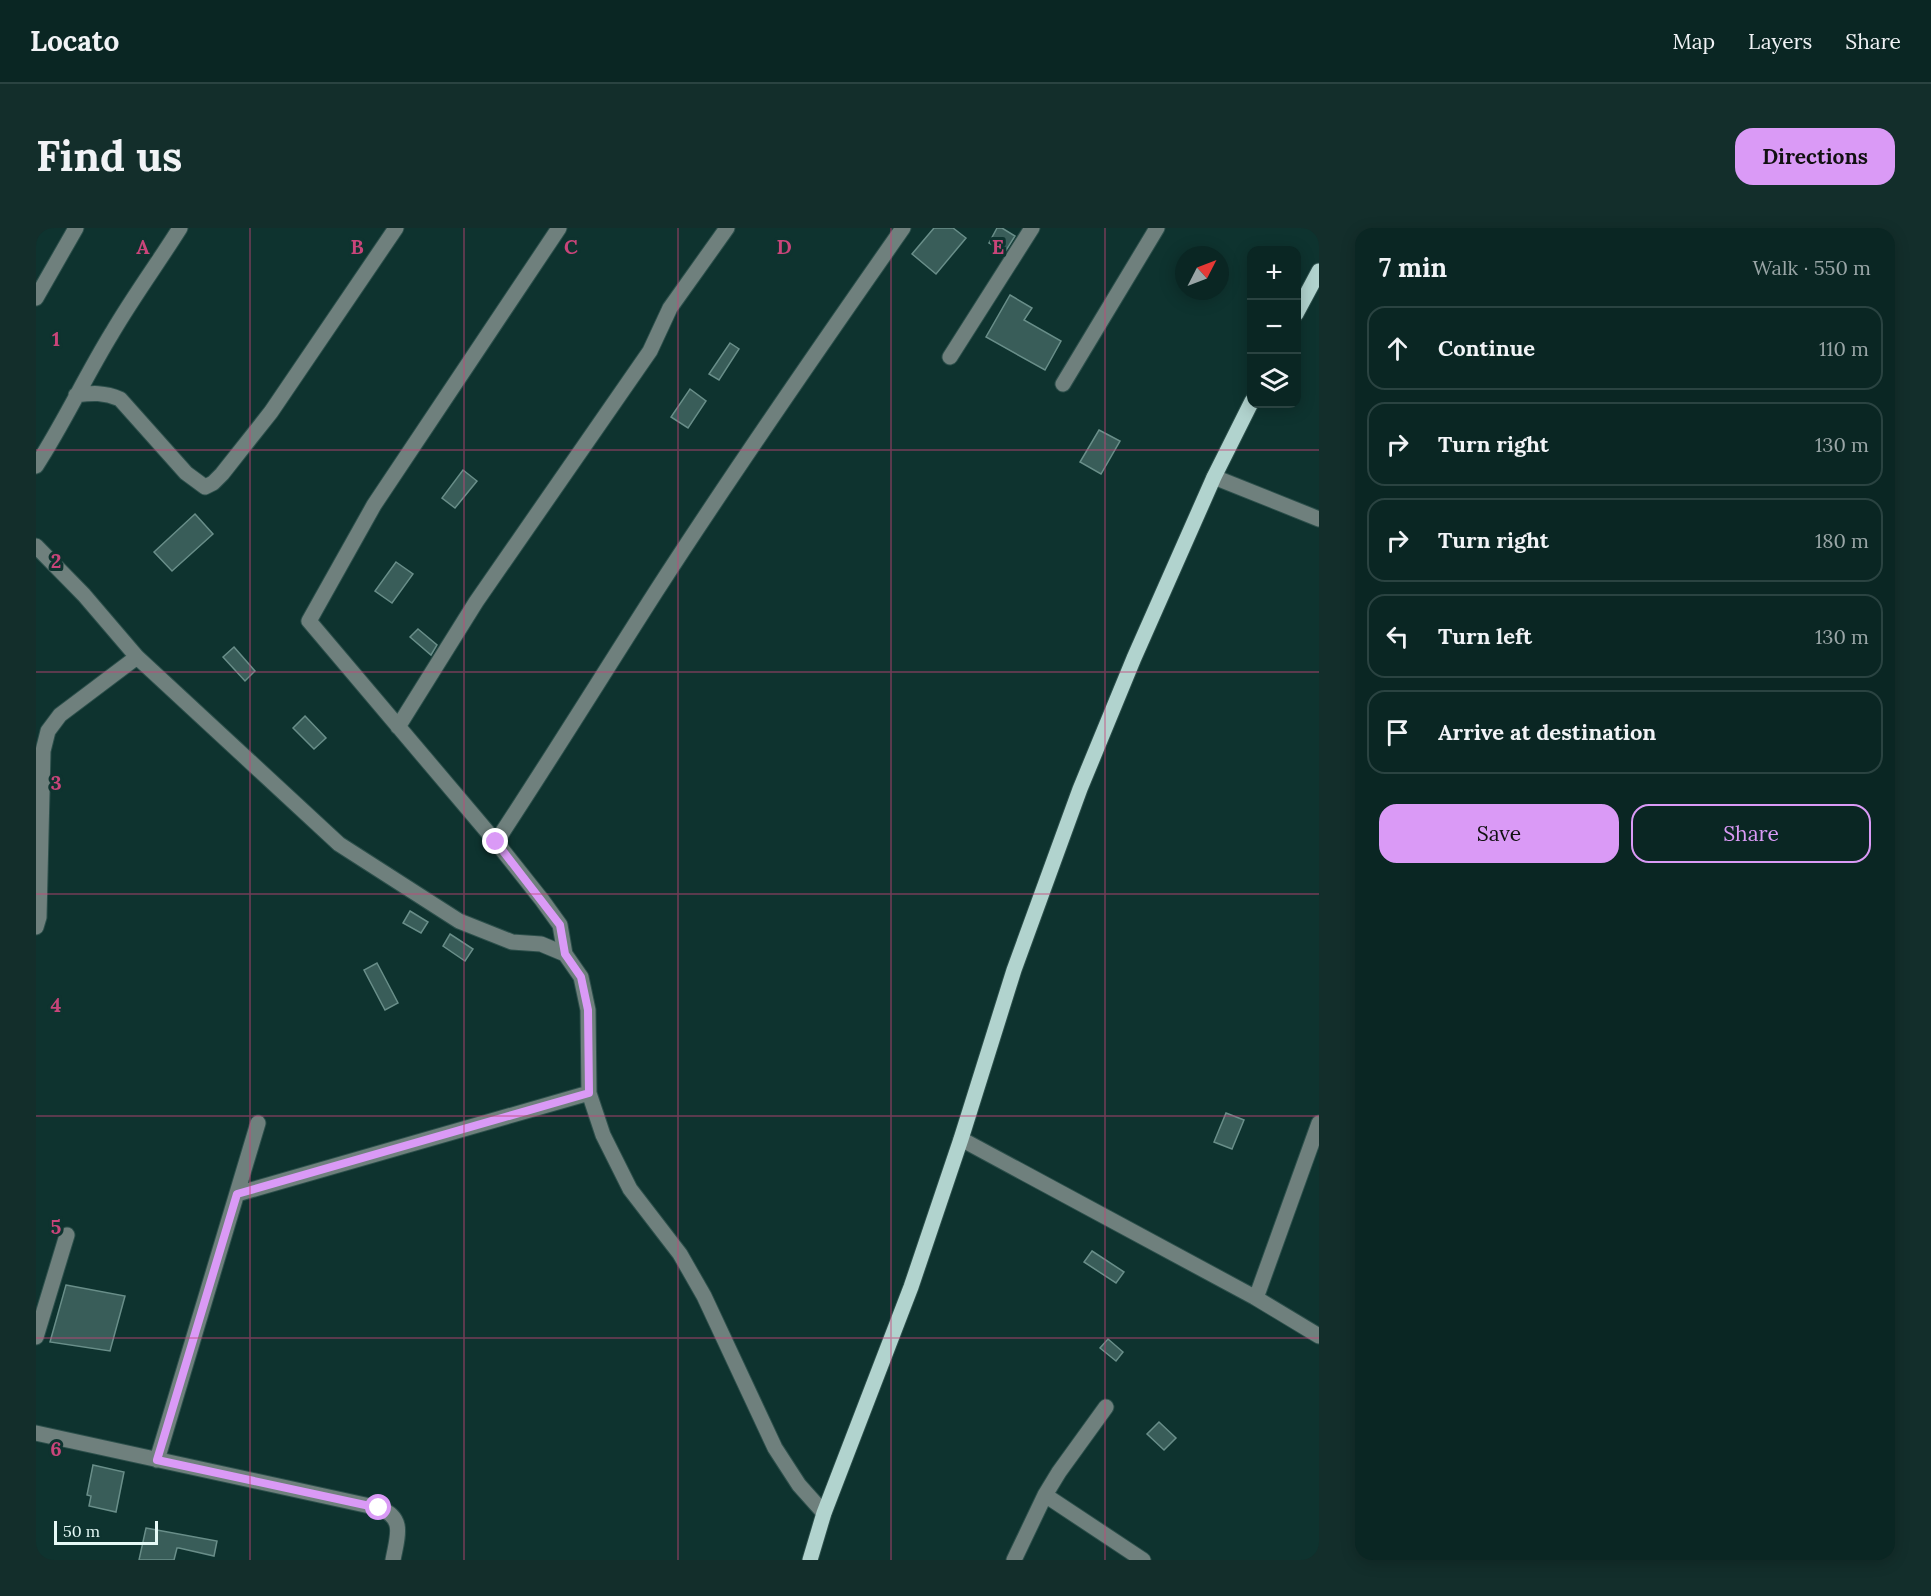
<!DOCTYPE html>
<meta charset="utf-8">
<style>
:root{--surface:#0a2623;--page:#132e2b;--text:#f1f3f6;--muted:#99a5a6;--line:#2a4341;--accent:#da9af6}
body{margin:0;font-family:Lora,serif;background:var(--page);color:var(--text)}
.controls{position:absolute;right:18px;top:18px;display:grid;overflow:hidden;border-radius:12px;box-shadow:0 3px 15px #0003}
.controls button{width:54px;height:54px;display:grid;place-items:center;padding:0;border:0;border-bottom:2px solid var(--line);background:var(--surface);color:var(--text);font:30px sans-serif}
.compass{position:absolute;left:1139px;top:18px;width:54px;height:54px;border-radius:50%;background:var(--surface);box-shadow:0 3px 15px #0003;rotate:48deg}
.scale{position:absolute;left:18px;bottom:15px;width:104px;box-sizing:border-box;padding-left:6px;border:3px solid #e5f9f6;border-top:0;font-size:16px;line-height:21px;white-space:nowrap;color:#e5f9f6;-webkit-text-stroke:4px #0e332f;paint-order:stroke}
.stop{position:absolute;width:18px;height:18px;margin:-14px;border:4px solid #da9af6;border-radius:50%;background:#fff}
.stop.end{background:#da9af6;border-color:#fff;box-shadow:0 2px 6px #0008}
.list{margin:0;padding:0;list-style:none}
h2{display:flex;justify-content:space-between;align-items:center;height:78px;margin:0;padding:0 24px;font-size:26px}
h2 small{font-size:20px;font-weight:400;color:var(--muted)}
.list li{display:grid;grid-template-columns:39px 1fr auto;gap:18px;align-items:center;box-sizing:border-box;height:84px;margin:0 12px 12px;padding:0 12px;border:2px solid var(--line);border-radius:18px}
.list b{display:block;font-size:22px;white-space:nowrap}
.list em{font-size:20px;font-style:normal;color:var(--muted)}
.actions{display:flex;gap:12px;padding:18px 24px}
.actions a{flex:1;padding:14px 0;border:2px solid var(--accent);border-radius:18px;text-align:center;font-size:21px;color:var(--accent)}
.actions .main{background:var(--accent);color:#111}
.icon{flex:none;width:33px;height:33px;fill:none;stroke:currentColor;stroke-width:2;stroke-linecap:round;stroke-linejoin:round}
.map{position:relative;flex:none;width:1283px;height:1332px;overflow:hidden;border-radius:18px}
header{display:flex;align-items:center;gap:36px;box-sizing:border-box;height:84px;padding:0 30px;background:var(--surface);border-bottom:2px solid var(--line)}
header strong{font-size:28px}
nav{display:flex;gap:33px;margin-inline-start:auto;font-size:21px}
.intro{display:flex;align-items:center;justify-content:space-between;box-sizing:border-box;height:144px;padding:0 36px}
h1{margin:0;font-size:42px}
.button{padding:15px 27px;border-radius:18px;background:var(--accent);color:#111;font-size:21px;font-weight:700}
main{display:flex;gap:36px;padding:0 36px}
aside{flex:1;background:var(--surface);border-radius:18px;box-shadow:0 3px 15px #0003}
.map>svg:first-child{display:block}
</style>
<header>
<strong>Locato</strong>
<nav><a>Map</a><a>Layers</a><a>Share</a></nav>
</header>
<div class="intro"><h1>Find us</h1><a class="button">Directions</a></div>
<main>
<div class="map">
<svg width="1283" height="1332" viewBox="0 0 1283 1332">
<rect width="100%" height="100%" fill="#0e332f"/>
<path fill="#395d59" stroke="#698e89" stroke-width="1.5" d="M898,0H917L930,10L900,46L876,26Z
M961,0H966L979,8L969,24L953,15Z
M974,67L996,80L988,92L1025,113L1009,142L950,109Z
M694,115L703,121L683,152L673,146Z
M654,161L670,173L652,200L635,189Z
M1063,202L1084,213L1065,246L1044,234Z
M427,242L441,253L419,280L406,270Z
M159,286L177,306L136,343L118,324Z
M360,334L377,346L356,375L339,363Z
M382,401L401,417L395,427L374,409Z
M198,419L219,443L209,453L187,429Z
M269,488L290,510L278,521L257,500Z
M374,683L392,694L385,705L367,695Z
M414,706L437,721L429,733L407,718Z
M341,735L362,775L349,782L328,742Z
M1190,885L1208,892L1196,921L1178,914Z
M1056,1023L1088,1044L1080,1055L1048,1034Z
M30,1057L89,1068L74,1123L14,1114Z
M1072,1111L1087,1124L1080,1133L1064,1120Z
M1123,1194L1140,1210L1128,1222L1111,1206Z
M57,1237L88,1244L80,1284L53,1278L55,1268L51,1267Z
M110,1300L181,1313L178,1328L143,1320H141L138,1332H103Z"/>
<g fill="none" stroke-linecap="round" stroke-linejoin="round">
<defs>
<path id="minor" d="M523,0L338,277L273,393L460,614L506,672L524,697L529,726
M0,70L40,0
M914,129L996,0
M1027,156L1121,0
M40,167C56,165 68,164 84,171L150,245L169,259L177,255L186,246L235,184L360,0
M0,238C28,195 49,149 76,105C97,69 122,35 144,0
M1178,249L1283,291
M0,318L48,367L101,429L303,616L423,693L476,714L505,716L529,726L545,749L552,782L553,865L567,907L594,961L644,1026L668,1068L739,1220L763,1257L788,1285
M362,499L440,374L614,123L634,80L691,0
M460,614C514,532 566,448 619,365C699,241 783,120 867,0
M0,699L3,689L7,523L12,503L24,487L101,429
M925,911L1220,1070L1283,1108
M201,966L553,865
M1220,1070L1283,895
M0,1109L31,1007
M0,1205L343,1280C370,1290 361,1309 357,1332
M121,1232L222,895
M1009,1267L1107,1332
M978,1332L1009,1267L1023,1244L1070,1179"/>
<path id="major" d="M1260,86L1283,43
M774,1332L788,1285L875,1059L925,911L978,742L1044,561L1098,430L1178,249L1216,173"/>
</defs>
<use href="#minor" stroke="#2c4f4b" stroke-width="17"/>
<use href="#major" stroke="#2c4f4b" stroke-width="17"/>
<use href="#minor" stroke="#6f807d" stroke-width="15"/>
<use href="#major" stroke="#b1d3ce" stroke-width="15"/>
</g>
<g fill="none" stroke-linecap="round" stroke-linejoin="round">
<path stroke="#da9af6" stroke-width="8" d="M343,1280L121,1232L201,966L553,865L552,782L545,749L529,726L524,697L460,614"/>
</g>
<path fill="none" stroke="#c9457a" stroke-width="1.5" stroke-opacity="0.55" d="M214,0V1332M428,0V1332M642,0V1332M855,0V1332M1069,0V1332M0,222H1283M0,444H1283M0,666H1283M0,888H1283M0,1110H1283"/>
<g font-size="20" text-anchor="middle" font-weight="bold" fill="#c9457a" stroke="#0e332f" stroke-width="6" stroke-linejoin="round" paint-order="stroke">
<text x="107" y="26">A</text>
<text x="321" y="26">B</text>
<text x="535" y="26">C</text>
<text x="748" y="26">D</text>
<text x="962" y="26">E</text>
<text x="20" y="118">1</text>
<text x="20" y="340">2</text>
<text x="20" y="562">3</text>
<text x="20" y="784">4</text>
<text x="20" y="1006">5</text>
<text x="20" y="1228">6</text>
</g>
</svg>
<div class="controls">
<button>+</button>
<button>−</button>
<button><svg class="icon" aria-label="layers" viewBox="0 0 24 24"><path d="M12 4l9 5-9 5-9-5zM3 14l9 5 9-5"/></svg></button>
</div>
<svg class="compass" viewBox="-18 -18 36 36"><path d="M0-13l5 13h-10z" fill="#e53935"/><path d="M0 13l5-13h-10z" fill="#99a5a6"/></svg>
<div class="scale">50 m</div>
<div class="stop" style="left:343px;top:1280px"></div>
<div class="stop end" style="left:460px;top:614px"></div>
</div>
<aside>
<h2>7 min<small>Walk · 550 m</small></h2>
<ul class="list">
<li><svg class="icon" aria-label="ahead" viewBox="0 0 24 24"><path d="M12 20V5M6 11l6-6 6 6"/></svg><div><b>Continue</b></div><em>110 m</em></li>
<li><svg class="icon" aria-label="right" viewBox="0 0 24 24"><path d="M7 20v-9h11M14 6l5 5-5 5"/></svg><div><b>Turn right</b></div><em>130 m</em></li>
<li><svg class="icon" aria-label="right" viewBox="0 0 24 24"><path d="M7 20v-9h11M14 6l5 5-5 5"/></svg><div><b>Turn right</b></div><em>180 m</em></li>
<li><svg class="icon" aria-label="left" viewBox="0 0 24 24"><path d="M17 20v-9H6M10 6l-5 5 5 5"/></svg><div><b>Turn left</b></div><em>130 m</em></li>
<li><svg class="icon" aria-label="arrive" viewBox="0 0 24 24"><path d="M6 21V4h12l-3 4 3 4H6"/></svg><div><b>Arrive at destination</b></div></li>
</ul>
<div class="actions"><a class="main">Save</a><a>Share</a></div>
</aside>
</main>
